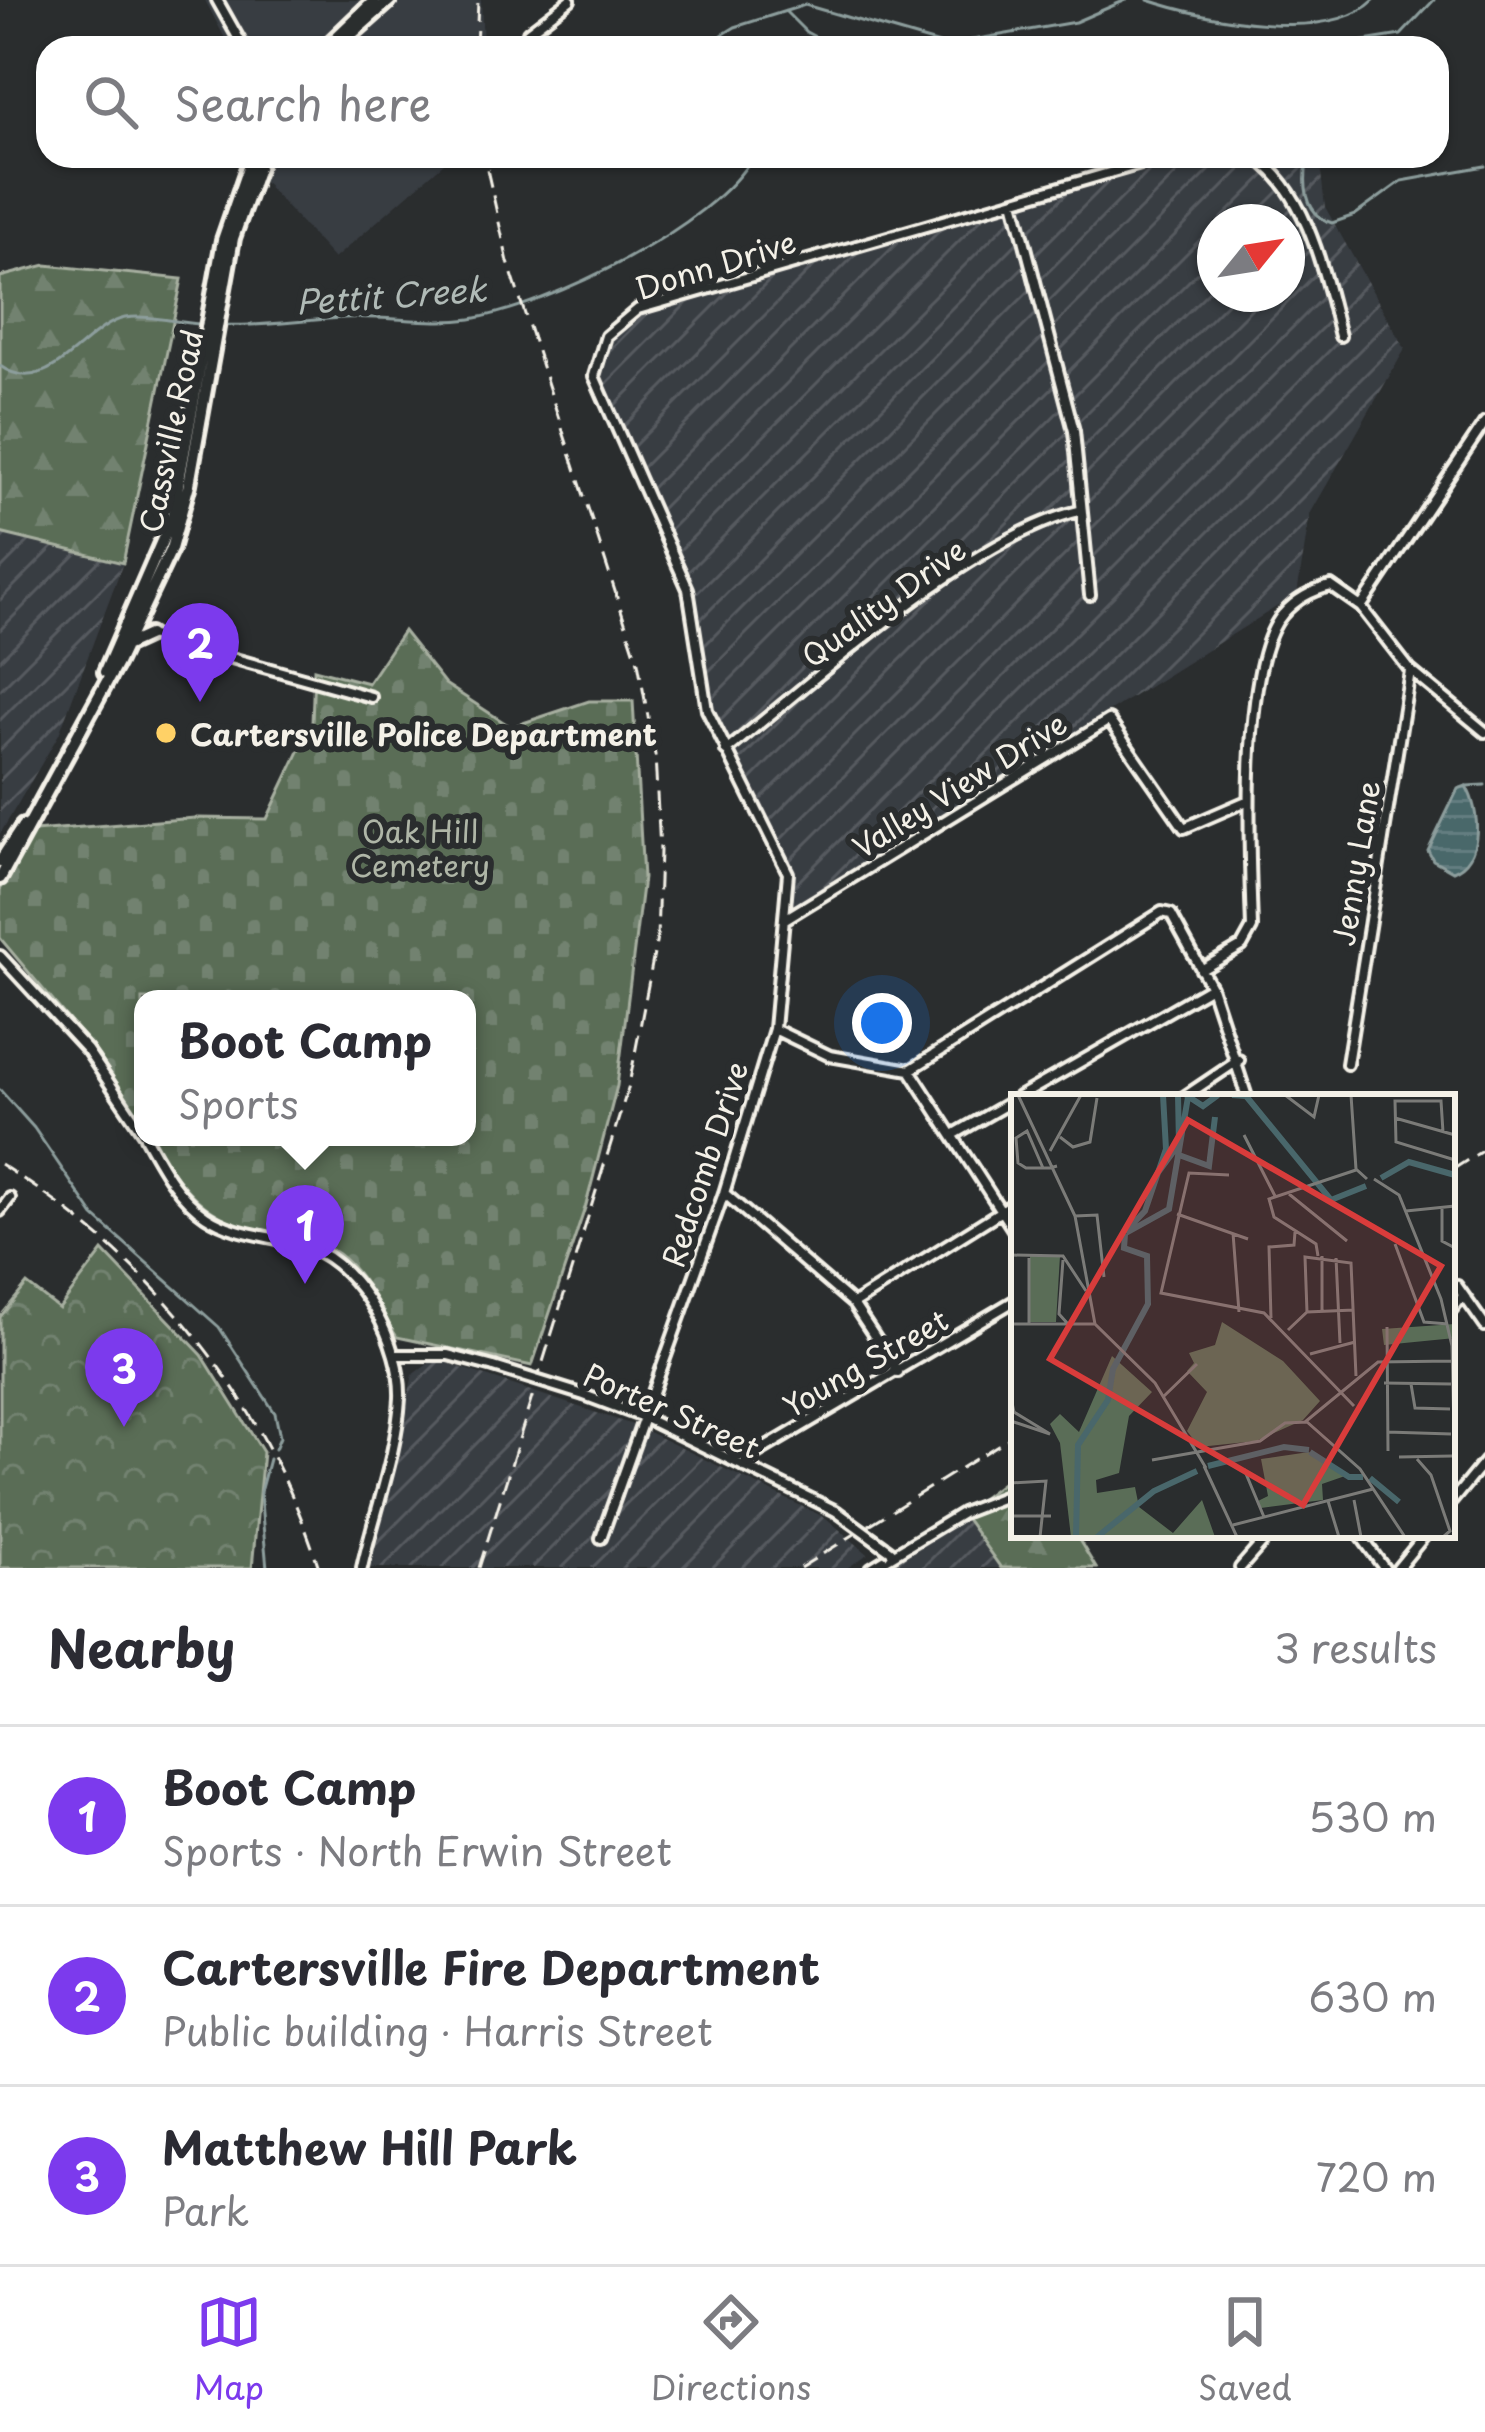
<!DOCTYPE html>
<meta charset="utf-8">
<style>
:root{--surface:#fff;--page:#f7f7f7;--text:#2b2b33;--muted:#7c7c81;--line:#e1e1e2;--accent:#7c3aed}
body{margin:0;font-family:"Playpen Sans",sans-serif;background:var(--page);color:var(--text)}
.compass{position:absolute;left:1197px;top:204px;width:108px;height:108px;border-radius:50%;background:var(--surface);box-shadow:0 3px 9px #0004;rotate:60deg}
.you{position:absolute;left:882px;top:1023px;width:42px;height:42px;margin:-30px;border:9px solid #fff;border-radius:50%;background:#1a73e8;box-shadow:0 0 0 18px #1a73e833}
.badge{display:grid;place-items:center;width:78px;height:78px;border-radius:50%;background:var(--accent);color:#fff;font-size:39px;font-weight:700}
.pin{position:absolute;translate:-50% -99px;filter:drop-shadow(0 3px 6px #0008)}
.pin::after{content:'';position:absolute;top:63px;width:42px;height:36px;background:inherit;clip-path:polygon(0 0,100% 0,50% 100%)}
.popup{position:absolute;left:134px;top:990px;width:342px;height:156px;box-sizing:border-box;display:grid;place-content:center;border-radius:24px;background:var(--surface);filter:drop-shadow(0 3px 9px #0005);font-size:39px;white-space:nowrap;color:var(--muted)}
.popup b{font-size:45px;color:var(--text)}
.popup::after{content:'';position:absolute;left:50%;top:100%;margin-left:-24px;border:24px solid transparent;border-top-color:var(--surface)}
.list{margin:0;padding:0;list-style:none}
h2{display:flex;justify-content:space-between;align-items:center;height:156px;margin:0;padding:0 48px;font-size:51px}
h2 small{font-size:39px;font-weight:400;color:var(--muted)}
.list li{display:grid;grid-template-columns:78px 1fr auto;gap:36px;align-items:center;box-sizing:border-box;height:180px;padding:0 48px;border-top:3px solid var(--line)}
.list b{display:block;font-size:45px;white-space:nowrap}
.list p{margin:0;font-size:39px;white-space:nowrap;color:var(--muted)}
.list em{font-size:39px;font-style:normal;color:var(--muted)}
.icon{flex:none;width:66px;height:66px;fill:none;stroke:currentColor;stroke-width:2;stroke-linecap:round;stroke-linejoin:round}
.map{position:relative;flex:none;width:1485px;height:1568px;overflow:hidden}
.search{position:absolute;background:var(--surface);box-shadow:0 3px 9px #0004;left:36px;right:36px;top:36px;height:132px;display:flex;align-items:center;gap:30px;box-sizing:border-box;padding:0 42px;border-radius:36px;color:var(--muted);font-size:45px}
.sheet{height:696px;background:var(--surface)}
nav{display:flex;justify-content:space-around;align-items:center;box-sizing:border-box;height:168px;border-top:3px solid var(--line);background:var(--surface);font-size:33px;color:var(--muted)}
nav a{display:grid;justify-items:center;gap:6px}
nav .on{color:var(--accent)}
.map>svg:first-child{display:block}
</style>
<div class="map">
<svg width="1485" height="1568" viewBox="0 0 1485 1568">
<defs>
<pattern id="industrial-furrows" width="10" height="10" patternUnits="userSpaceOnUse" patternTransform="scale(3)"><rect width="10" height="10" fill="#393d43"/><path d="M-1 1l2-2M0 10L10 0M9 11l2-2" fill="none" stroke="#565a5e"/></pattern>
<pattern id="forest-firs" width="22" height="20" patternUnits="userSpaceOnUse" patternTransform="scale(3)"><rect width="22" height="20" fill="#5a6d57"/><path d="M5 1l3.5 6h-7zM16 11l3.5 6h-7z" fill="#72826f"/></pattern>
<pattern id="cemetery-stones" width="16" height="16" patternUnits="userSpaceOnUse" patternTransform="scale(3)"><rect width="16" height="16" fill="#5a6d57"/><path d="M2 7V4a2 2 0 0 1 4 0v3zM10 15v-3a2 2 0 0 1 4 0v3z" fill="#72826f"/></pattern>
<pattern id="park-crowns" width="20" height="18" patternUnits="userSpaceOnUse" patternTransform="scale(3)"><rect width="20" height="18" fill="#5a6d57"/><path d="M2 6a3 3 0 1 1 6 0M12 15a3 3 0 1 1 6 0" fill="none" stroke="#72826f"/></pattern>
<pattern id="water-rules" width="6" height="5" patternUnits="userSpaceOnUse" patternTransform="scale(3)"><rect width="6" height="5" fill="#49676b"/><path d="M0 2.5h6" fill="none" stroke="#647d80"/></pattern>
</defs>
<rect width="100%" height="100%" fill="#2a2d2e"/>
<filter id="ink" filterUnits="userSpaceOnUse"><feTurbulence type="fractalNoise" baseFrequency=".00833" numOctaves="2"/><feDisplacementMap in="SourceGraphic" scale="24" xChannelSelector="R" yChannelSelector="G"/><feConvolveMatrix kernelMatrix="1 2 1 2 8 2 1 2 1" color-interpolation-filters="sRGB"/></filter>
<g filter="url(#ink)">
<path fill="#393d43" d="M205,0H481L483,48H230Z
M252,156H452L334,259L262,180Z"/>
<path fill="url(#industrial-furrows)" fill-rule="evenodd" d="M1168,156H1319L1325,207L1405,349L1310,514L1297,594L785,914L787,877L707,710L688,589L594,376L606,336L638,309ZM1215,222H1287V294H1215Z
M0,533L123,563L59,734L0,834Z
M435,1359L636,1426L826,1518L868,1554L847,1568H366L413,1375Z
M962,1513L1000,1568H868Z"/>
<path fill="url(#forest-firs)" stroke="#a7afa0" stroke-width="3" d="M46,265L182,279L123,563L0,533V277Z
M1014,1474V1535H1076L1096,1568H1001L962,1513Z"/>
<path fill="url(#cemetery-stones)" stroke="#a7afa0" stroke-width="3" d="M403,631L445,684L511,727L589,701H633L643,878L617,1086L586,1205L532,1366L397,1337C379,1310 365,1274 338,1254C318,1239 292,1236 267,1232C208,1223 179,1187 150,1137H467V999H143V1124L99,1056L0,938V890L34,831L195,818L267,819L312,724L314,669L368,683Z"/>
<path fill="url(#park-crowns)" stroke="#a7afa0" stroke-width="3" d="M103,1251L202,1355L263,1452L252,1568H0V1317L27,1284L59,1309Z"/>
<path fill="url(#water-rules)" stroke="#8d9e9d" stroke-width="3" d="M1466,786C1480,810 1484,859 1453,871L1433,860L1428,851L1458,789Z"/>
<g fill="none" stroke-linecap="round" stroke-linejoin="round">
<path stroke="#8d9e9d" stroke-width="3" d="M1148,0C1204,19 1329,44 1374,0
M785,11L806,32L836,48
M716,48L722,35L735,27L805,5L943,45L1075,22L1126,0
M1215,48L1230,43L1283,48
M1320,48L1401,35L1434,0
M1308,156C1303,183 1303,214 1332,223L1355,215L1402,181L1485,166
M223,325C263,327 302,320 342,318C384,315 430,325 471,319C549,306 714,226 753,156
M0,366C49,401 84,326 125,318C148,314 178,323 201,324
M1466,786L1485,785
M0,1090L34,1128L94,1216L219,1327L275,1413L280,1437L275,1449
M267,1568L260,1492L269,1459"/>
<defs>
<path id="minor" d="M217,0L244,48
M528,32L570,0
M1253,156C1308,189 1325,278 1340,336
M1014,201L1074,431L1090,595
M1361,607L1485,422
M149,635L371,697
M726,751C815,680 972,536 1079,511
M785,919L1109,720L1184,828L1249,800
M0,956L87,1050L143,1133
M1201,970L1242,946L1252,928C1250,860 1239,663 1283,614C1295,600 1313,590 1331,586L1361,607L1410,670L1485,732
M774,1029L830,1056L910,1070L1014,1231
M1347,1064L1410,671
M910,1070L1162,912L1171,914L1211,987L1247,1097
M1019,1097L1211,987
M1184,1097L1239,1060
M953,1135L1014,1100
M145,1137C161,1166 177,1197 206,1216C238,1237 276,1235 310,1248C361,1267 402,1346 400,1398C397,1455 374,1513 362,1568
M724,1193L853,1304L898,1372
M0,1211L10,1198
M1457,1286L1485,1326
M853,1304L1014,1203
M1452,1310L1463,1296
M394,1355H448L494,1367
M584,1395L643,1417L836,1511
M744,1467L755,1454L1014,1301
M1452,1501L1485,1461
M1360,1535L1384,1568
M601,1538L724,1193L774,1029L788,873L707,710L688,589L594,376L606,336L638,309L1168,156
M871,1568L962,1513L1014,1493
M1240,1568L1269,1535
M1398,1568L1425,1535"/>
<path id="major" d="M325,48L375,0
M336,48L390,0
M127,645L149,635
M105,672L172,518L223,240L252,156
M0,861L23,826
M0,878L117,663L171,549L189,484L233,238L262,156"/>
</defs>
<use href="#minor" stroke="#f4f1e8" stroke-width="16"/>
<use href="#major" stroke="#f4f1e8" stroke-width="20"/>
<use href="#minor" stroke="#2a2d2e" stroke-width="8"/>
<use href="#major" stroke="#2a2d2e" stroke-width="10"/>
<path stroke="#f4f1e8" stroke-width="3" stroke-dasharray="18 9" stroke-linecap="butt" d="M476,48L478,0
M0,1164C152,1259 265,1397 319,1568
M1452,1170L1485,1149
M479,1568L629,1085L657,938L660,851L655,755L638,662L508,262L484,156
M800,1568L1014,1435"/>
<defs>
<path id="minor-bridge" d="M494,1367L584,1395
M836,1511L891,1551"/>
</defs>
<use href="#minor-bridge" stroke="#f4f1e8" stroke-width="16" stroke-linecap="butt"/>
<use href="#minor-bridge" stroke="#2a2d2e" stroke-width="8"/>
</g>
</g>
<circle fill="#ffd166" stroke="#2a2d2e" stroke-width="4.5" cx="166" cy="733" r="12"/>
<g text-anchor="middle" dominant-baseline="central" stroke-width="12" stroke-linejoin="round" paint-order="stroke">
<g font-size="30" fill="#f4f1e8" stroke="#2a2d2e">
<text transform="translate(715 264) rotate(-17)">Donn Drive</text>
<text transform="translate(170 431) rotate(-78)">Cassville Road</text>
<text transform="translate(883 602) rotate(-36)">Quality Drive</text>
<text transform="translate(959 784) rotate(-32)">Valley View Drive</text>
<text transform="translate(1355 863) rotate(-81)">Jenny Lane</text>
<text transform="translate(704 1164) rotate(-72)">Redcomb Drive</text>
<text transform="translate(865 1362) rotate(-30)">Young Street</text>
<text transform="translate(672 1410) rotate(24)">Porter Street</text>
</g>
<g font-size="30" font-weight="bold" fill="#f4f1e8" stroke="#2a2d2e" text-anchor="start">
<text x="190" y="733">Cartersville Police Department</text>
</g>
<g font-size="30" fill="#afb6a7" stroke="#2a2d2e">
<text x="420" y="830">Oak Hill<tspan x="420" dy="34">Cemetery</tspan></text>
</g>
<g font-size="33" font-style="italic" fill="#b0bab6" stroke="#2a2d2e">
<text transform="translate(391 294) rotate(-4)">Pettit Creek</text>
</g>
</g>
<g transform="translate(1011 1094)">
<rect width="444" height="444" fill="#2a2d2e"/>
<path d="M444,230V244L373,251L371,235ZM101,262L141,298L118,322L108,379L85,386L86,399L124,393L128,413L162,439L191,406L204,443H60L49,349L39,330L49,320L68,338Z" fill="#5a6d57"/>
<path d="M211,228L272,267L309,307L292,326L245,347L188,353L176,337L196,298L176,277L183,269L178,259L204,251Z" fill="#5a6d57"/>
<path d="M19,162H49L45,228H19ZM298,358L334,382L311,390L312,406L250,414L247,407L257,402L250,365Z" fill="#5a6d57"/>
<path fill="none" stroke="#49676b" stroke-width="6" d="M175,1L192,12L207,1M221,1L235,2L320,106L355,92M168,61L198,72L204,23M146,80L168,50L167,1M370,84L398,68L444,81M114,138L134,117L155,55L152,1M115,139L158,115L177,3M299,358L338,383H352M197,372L273,353L298,356M359,384L388,408M65,443L67,351L97,306L102,275L137,210L136,162L113,154L114,140M86,443L143,397L186,377"/>
<path fill="none" stroke="#7b7b78" stroke-width="3" d="M7,1L64,122L84,230L144,289L195,374M274,1L303,23L308,1M340,1L345,75L356,85M384,24L444,41M432,38L430,7H384L385,48L444,66M233,41L264,102M49,43L62,53L79,48L86,4M39,57L70,1M32,74L16,37L5,44L7,69L15,74H39L46,72M218,81L178,79L150,199L253,219L343,312M363,85L388,101L430,205L441,252L444,382M0,94L1,146M278,100L336,147M431,113V147L444,154M395,117L444,112M166,120L237,145M64,122L86,121L93,183M222,139L228,218M384,150L413,228L437,230M0,161L52,162L75,197M307,162L305,150L263,123L258,105L345,76M325,164L329,249M52,166L48,220L57,230M311,217V162M296,218L294,163L340,169L345,282M260,224L258,153L283,151L284,138M0,230H84M18,230V164M376,233L377,357M277,236L296,218L343,216M299,260L344,248M373,289L440,290M400,290L404,314L439,315M152,303L186,270M0,304L3,318L39,340L0,327M294,328L367,268L440,267M376,338L440,340M388,363L441,362M406,365L420,381L439,437L432,443M141,366L249,347L274,329L296,328L349,375L394,443M193,372L226,443M233,375L253,423M0,389L35,387L29,443M343,406L350,443M317,407L328,443M1,422H40M222,431L362,395"/>
<path fill="#d93c3b" fill-opacity="0.15" stroke="#d93c3b" stroke-width="6" d="M177,26L430,172L292,411L39,265Z"/>
<rect width="444" height="444" fill="none" stroke="#f4f1e8" stroke-width="6"/>
</g>
</svg>
<svg class="compass" viewBox="-18 -18 36 36"><path d="M0-13l5 13h-10z" fill="#e53935"/><path d="M0 13l5-13h-10z" fill="#7c7c81"/></svg>
<div class="you"></div>
<div class="pin badge" style="left:305px;top:1284px">1</div>
<div class="popup"><b>Boot Camp</b>Sports</div>
<div class="pin badge" style="left:200px;top:702px">2</div>
<div class="pin badge" style="left:124px;top:1427px">3</div>
<div class="search"><svg class="icon" aria-label="search" viewBox="0 0 24 24"><circle cx="10" cy="10" r="6"/><path d="M15 15l6 6"/></svg>Search here</div>
</div>
<section class="sheet">
<h2>Nearby<small>3 results</small></h2>
<ul class="list">
<li><span class="badge">1</span><div><b>Boot Camp</b><p>Sports · North Erwin Street</p></div><em>530 m</em></li>
<li><span class="badge">2</span><div><b>Cartersville Fire Department</b><p>Public building · Harris Street</p></div><em>630 m</em></li>
<li><span class="badge">3</span><div><b>Matthew Hill Park</b><p>Park</p></div><em>720 m</em></li>
</ul>
</section>
<nav>
<a class="on"><svg class="icon" aria-label="map" viewBox="0 0 24 24"><path d="M3 6l6-2 6 2 6-2v14l-6 2-6-2-6 2zM9 4v14M15 6v14"/></svg>Map</a>
<a><svg class="icon" aria-label="directions" viewBox="0 0 24 24"><path d="M12 3l9 9-9 9-9-9zM9 14v-3h6M13 9l2 2-2 2"/></svg>Directions</a>
<a><svg class="icon" aria-label="saved" viewBox="0 0 24 24"><path d="M7 4h10v16l-5-4-5 4z"/></svg>Saved</a>
</nav>
